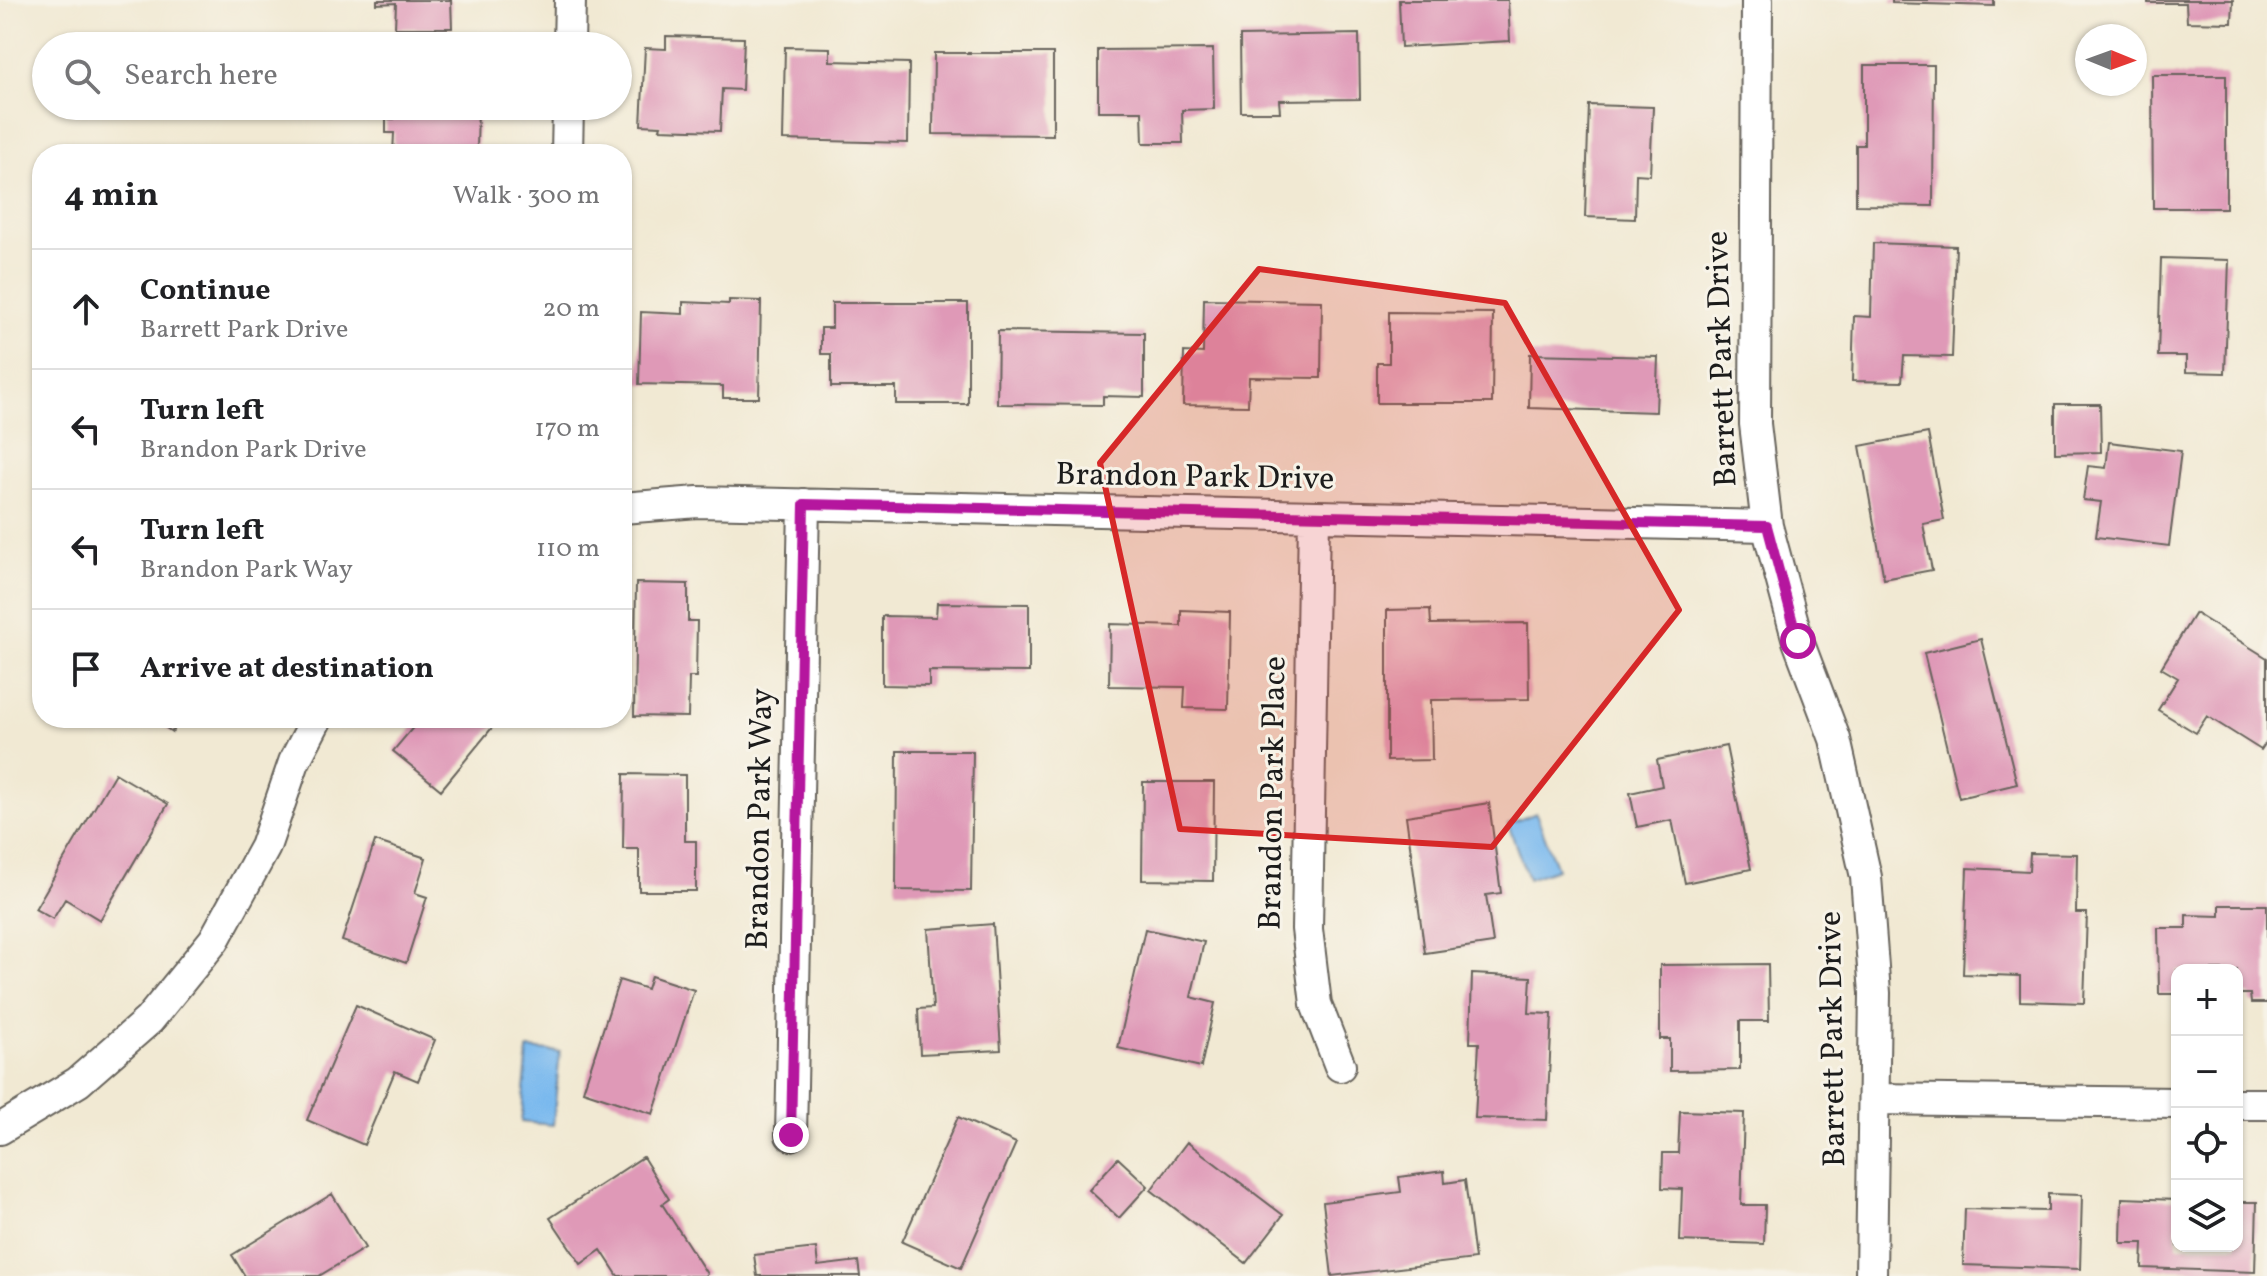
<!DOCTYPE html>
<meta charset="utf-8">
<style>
:root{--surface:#fff;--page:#f2f2f2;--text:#202124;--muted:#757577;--line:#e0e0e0}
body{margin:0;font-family:Vollkorn,serif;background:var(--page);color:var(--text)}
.controls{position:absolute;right:24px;bottom:24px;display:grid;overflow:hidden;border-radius:16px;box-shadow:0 2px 6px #0004}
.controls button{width:72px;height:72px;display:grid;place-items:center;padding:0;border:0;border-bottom:2px solid var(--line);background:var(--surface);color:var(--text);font:40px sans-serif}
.compass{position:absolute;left:2075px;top:24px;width:72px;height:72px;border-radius:50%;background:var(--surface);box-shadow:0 2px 6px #0004;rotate:91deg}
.stop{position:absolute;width:24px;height:24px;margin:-18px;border:6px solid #b5179e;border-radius:50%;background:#fff}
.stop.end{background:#b5179e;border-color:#fff;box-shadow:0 2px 8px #0008}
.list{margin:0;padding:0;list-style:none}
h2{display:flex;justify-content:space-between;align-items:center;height:104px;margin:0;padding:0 32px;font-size:34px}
h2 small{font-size:26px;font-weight:400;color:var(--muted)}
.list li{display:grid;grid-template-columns:52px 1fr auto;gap:24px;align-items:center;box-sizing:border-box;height:120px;padding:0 32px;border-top:2px solid var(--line)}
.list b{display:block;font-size:30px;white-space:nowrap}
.list p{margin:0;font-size:26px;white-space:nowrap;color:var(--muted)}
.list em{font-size:26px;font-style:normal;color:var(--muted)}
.icon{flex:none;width:44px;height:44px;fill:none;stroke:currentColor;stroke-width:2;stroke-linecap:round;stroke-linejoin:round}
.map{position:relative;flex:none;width:2267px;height:1276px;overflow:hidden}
.search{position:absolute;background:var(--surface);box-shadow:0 2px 6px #0004;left:32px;top:32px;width:600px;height:88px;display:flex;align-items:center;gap:20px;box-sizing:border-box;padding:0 28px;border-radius:44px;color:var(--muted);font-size:30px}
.panel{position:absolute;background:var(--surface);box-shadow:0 2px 6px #0004;left:32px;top:144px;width:600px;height:584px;border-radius:32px}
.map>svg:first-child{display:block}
</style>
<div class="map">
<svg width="2267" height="1276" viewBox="0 0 2267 1276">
<rect width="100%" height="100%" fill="#f7f3e8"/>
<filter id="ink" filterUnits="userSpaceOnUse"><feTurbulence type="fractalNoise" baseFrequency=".0125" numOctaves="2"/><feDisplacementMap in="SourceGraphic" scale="16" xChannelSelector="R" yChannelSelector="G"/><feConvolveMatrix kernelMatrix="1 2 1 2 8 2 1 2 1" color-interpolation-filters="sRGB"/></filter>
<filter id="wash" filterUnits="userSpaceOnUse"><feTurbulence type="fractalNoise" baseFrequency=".006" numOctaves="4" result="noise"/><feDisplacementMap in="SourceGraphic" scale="32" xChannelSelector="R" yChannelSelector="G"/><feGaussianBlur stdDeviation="1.8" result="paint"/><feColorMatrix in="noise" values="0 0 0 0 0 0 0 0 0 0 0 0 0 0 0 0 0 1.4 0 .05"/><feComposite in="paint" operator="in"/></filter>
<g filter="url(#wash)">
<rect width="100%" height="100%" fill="#f1e9d3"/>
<path fill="#7ab9ee" stroke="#4b6a85" stroke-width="2" d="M1536,813L1557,869L1528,879L1508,824Z
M528,1049L560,1052L553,1125L521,1122Z"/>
<g id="blocks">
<path fill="#df99b7" d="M377,0H451L452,28H395L396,3L377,4Z
M1399,0H1508L1510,41L1401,47Z
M1892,0H1994V6L1892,3Z
M2148,0H2233L2232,23L2187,22L2186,3H2148Z
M1359,34L1360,99L1279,100L1280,112H1241L1240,36Z
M666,36L744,38L742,90L722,89L720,131L660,129L661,126L641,125L645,48L666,49Z
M785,47L830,48V61L909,63L908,143L783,140Z
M1213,49L1214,109L1182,110L1183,143H1143L1142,111H1098V50Z
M934,53H1053V135L933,134Z
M1864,65H1934L1933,206L1856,205V145H1864Z
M2152,75H2226V208H2153Z
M1589,105L1653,107L1650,175L1636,174L1635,219L1585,217Z
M394,106H478L477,150H468V154H393L394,133H386V119H394Z
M1873,243L1956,246L1952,357L1904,356L1902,382L1852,381L1854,316L1871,317Z
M2161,258L2229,260L2225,373L2186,372V356H2158Z
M1204,299L1322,301L1321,378L1249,377L1248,406L1183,405L1184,352L1203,353Z
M729,300L761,301L759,398H723V386L639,384L641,312L683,314V302L729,304Z
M832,303H968V404H896V387H831V354H821V328H832Z
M1389,312L1493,313L1492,403H1377V363H1389Z
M998,331L1144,333V397L1103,396V405L997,404Z
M1530,354L1658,357L1656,412L1529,408Z
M2055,404H2100L2101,452L2055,453Z
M1928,433L1944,520L1923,524L1932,570L1884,579L1860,446Z
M2109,442L2181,451L2169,546L2096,537L2101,502L2083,500L2088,466L2106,468Z
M636,583L688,584V621H697L696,677H689L688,717L634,716Z
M937,603L1029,604V672L929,671V686L882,685V616L936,617Z
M1430,609L1431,624L1528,623L1529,699L1431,700L1432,760L1387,761V610Z
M1181,610L1230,612L1228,709L1184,708L1185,687L1109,686L1110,624L1181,626Z
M2195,613L2267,658V741L2261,750L2207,716L2196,733L2158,710L2178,678L2161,668Z
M1981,639L2017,784L1959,798L1924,653Z
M152,718H182L172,732Z
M421,718H500L441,790L393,751Z
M1726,746L1751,869L1685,883L1672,820L1637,827L1630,793L1662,786L1657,760Z
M897,751H973L971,891L896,890Z
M115,773L168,804L100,920L65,899L53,919L35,909Z
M624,774L685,775V841H696V891H639V849H623Z
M1143,782H1214L1213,881L1142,880Z
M1489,803L1501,893L1486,895L1493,943L1425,953L1406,816Z
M375,841L426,858L415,893L427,897L406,963L342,941Z
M2030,853L2077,854L2076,913H2087L2084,1003L2020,1001V976L1963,974L1967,868L2029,871Z
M2220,905H2267V1003H2251L2250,994H2237V970H2177V994H2159L2158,928H2186V915L2220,916Z
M993,924L1001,1050L920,1054L918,1009L933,1008L928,929Z
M1145,929L1204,942L1191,997L1215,1003L1201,1067L1118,1048Z
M1768,964L1769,1021H1740V1070L1670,1071V1039H1660V965Z
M1472,974L1531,977L1529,1013L1552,1014L1547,1120L1475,1118L1479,1043H1470Z
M651,976L694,990L653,1114L583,1091L619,980L647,989Z
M356,1005L435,1040L418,1081L395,1071L364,1145L307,1120Z
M1680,1111L1744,1113L1741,1205H1765L1764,1244L1680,1241L1682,1189L1662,1188L1663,1153H1678Z
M958,1117L1016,1143L961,1268L902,1242Z
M1187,1142L1283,1215L1246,1263L1151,1190Z
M643,1157L669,1199L662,1204L707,1274L704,1276H618L601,1250L581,1264L550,1218Z
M1118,1158L1148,1186L1119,1218L1089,1190Z
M1444,1171L1445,1183L1465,1180L1475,1259L1332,1276L1323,1202L1401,1192L1399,1177Z
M332,1194L365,1248L319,1276H245L232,1255Z
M2048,1194L2082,1195L2080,1269L1963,1265L1965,1209L2048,1211Z
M2122,1198L2177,1200V1246H2237V1202H2257L2255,1272L2142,1268L2143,1243H2121Z
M816,1248L818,1266L858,1261L860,1276H757L754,1255Z"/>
</g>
</g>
<g filter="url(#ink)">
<use href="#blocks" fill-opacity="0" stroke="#67645c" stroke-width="2"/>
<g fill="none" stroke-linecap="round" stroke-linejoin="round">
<defs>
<path id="minor" d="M1757,0L1755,424L1767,526L1798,641L1835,739L1866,877L1875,993L1871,1276
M569,46L570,0
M567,154L568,106
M622,508L698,502L1767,526
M1314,517L1307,929L1316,1004L1340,1066
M1874,1099L2177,1103
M2237,1104H2267
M0,1129L78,1082L149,1020L214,940L265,847L294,762L317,718
M791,1135L804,504"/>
</defs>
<use href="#minor" stroke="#67645c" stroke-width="34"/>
<use href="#minor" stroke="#fff" stroke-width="30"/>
</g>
</g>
<g fill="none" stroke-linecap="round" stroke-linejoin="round" filter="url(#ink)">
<path stroke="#b5179e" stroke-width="10" d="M791,1135L804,504L1767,526L1798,641"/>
</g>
<path fill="#d62828" fill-opacity="0.2" stroke="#d62828" stroke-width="6" stroke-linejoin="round" d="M1259,269L1505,303L1679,610L1492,847L1180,829L1100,463Z"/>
<g text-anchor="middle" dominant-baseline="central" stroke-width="6" stroke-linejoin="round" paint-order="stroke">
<g font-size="32" fill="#1c1c1c" stroke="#f7f3e8">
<text transform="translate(1723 359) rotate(-92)">Barrett Park Drive</text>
<text transform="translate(1195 478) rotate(1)">Brandon Park Drive</text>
<text transform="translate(1274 793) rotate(-89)">Brandon Park Place</text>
<text transform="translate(761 819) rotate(-89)">Brandon Park Way</text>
<text transform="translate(1834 1039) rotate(-91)">Barrett Park Drive</text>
</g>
</g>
</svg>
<div class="controls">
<button>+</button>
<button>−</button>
<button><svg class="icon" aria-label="locate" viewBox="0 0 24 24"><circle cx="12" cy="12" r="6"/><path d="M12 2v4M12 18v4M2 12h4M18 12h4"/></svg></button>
<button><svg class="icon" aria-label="layers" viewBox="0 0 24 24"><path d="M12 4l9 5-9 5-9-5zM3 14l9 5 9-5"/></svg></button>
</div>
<svg class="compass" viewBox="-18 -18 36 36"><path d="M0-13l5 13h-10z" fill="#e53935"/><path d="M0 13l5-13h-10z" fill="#757577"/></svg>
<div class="stop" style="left:1798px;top:641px"></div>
<div class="stop end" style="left:791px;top:1135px"></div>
<div class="search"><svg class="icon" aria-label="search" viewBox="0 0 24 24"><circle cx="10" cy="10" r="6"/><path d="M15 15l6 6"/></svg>Search here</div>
<section class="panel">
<h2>4 min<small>Walk · 300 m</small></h2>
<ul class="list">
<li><svg class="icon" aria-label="ahead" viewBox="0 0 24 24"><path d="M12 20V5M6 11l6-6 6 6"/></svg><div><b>Continue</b><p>Barrett Park Drive</p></div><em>20 m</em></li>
<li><svg class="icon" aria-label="left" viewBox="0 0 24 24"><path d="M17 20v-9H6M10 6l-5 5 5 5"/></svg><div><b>Turn left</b><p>Brandon Park Drive</p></div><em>170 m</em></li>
<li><svg class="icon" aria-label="left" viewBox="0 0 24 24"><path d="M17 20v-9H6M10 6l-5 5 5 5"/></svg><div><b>Turn left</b><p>Brandon Park Way</p></div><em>110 m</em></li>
<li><svg class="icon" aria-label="arrive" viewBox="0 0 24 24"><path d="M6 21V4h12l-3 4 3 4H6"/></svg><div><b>Arrive at destination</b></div></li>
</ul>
</section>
</div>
